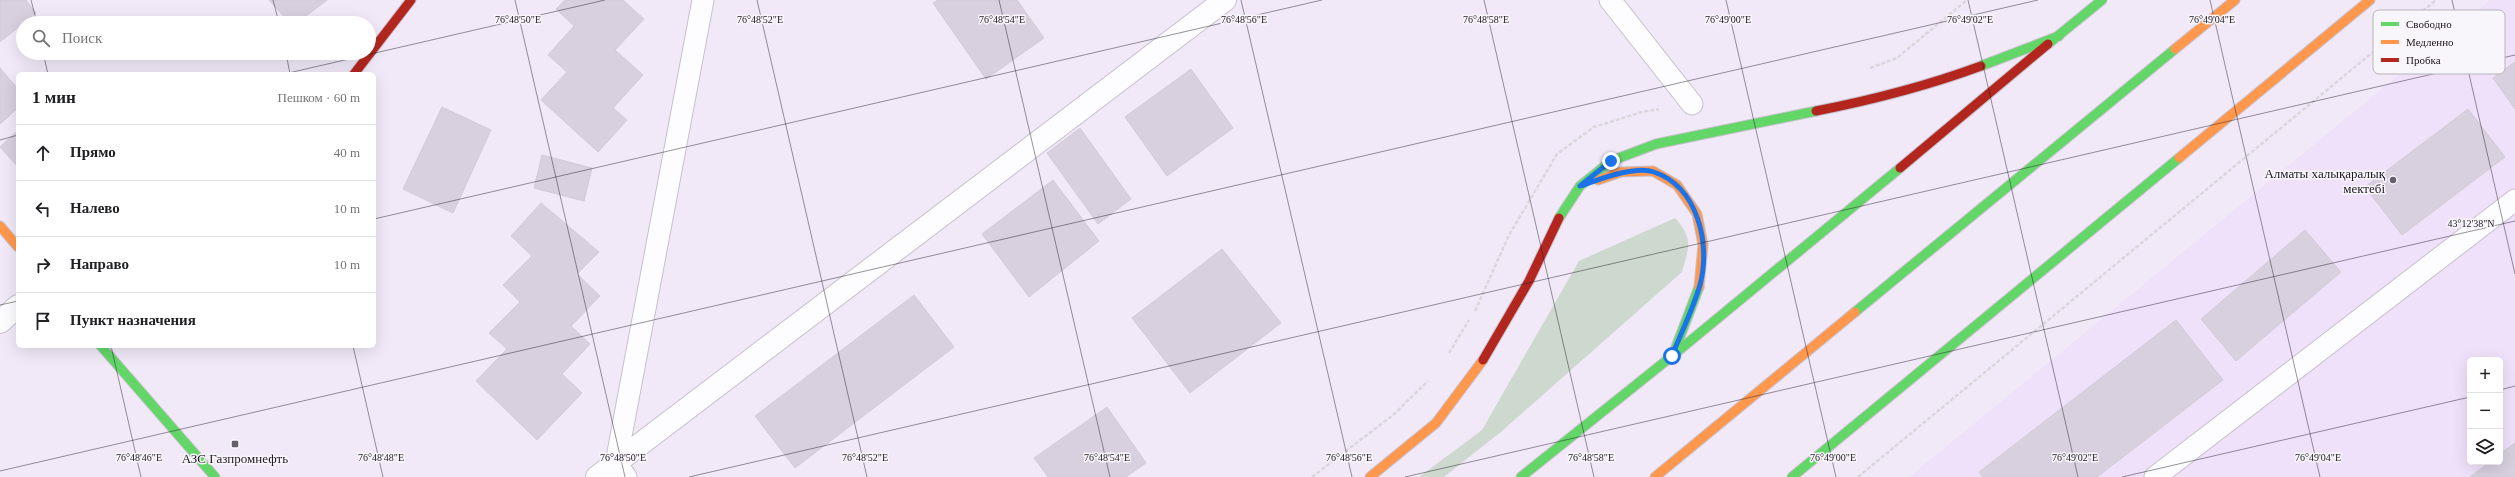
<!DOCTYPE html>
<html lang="ru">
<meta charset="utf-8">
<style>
:root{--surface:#fff;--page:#f2f2f2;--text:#202124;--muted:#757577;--line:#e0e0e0}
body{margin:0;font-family:Georgia,serif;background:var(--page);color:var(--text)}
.controls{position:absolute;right:12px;bottom:12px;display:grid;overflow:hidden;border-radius:6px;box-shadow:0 4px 16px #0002}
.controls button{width:36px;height:36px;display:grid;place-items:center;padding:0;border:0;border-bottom:1px solid var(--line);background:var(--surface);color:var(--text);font:20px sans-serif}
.stop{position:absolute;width:12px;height:12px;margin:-9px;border:3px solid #1a73e8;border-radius:50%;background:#fff}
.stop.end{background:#1a73e8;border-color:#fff;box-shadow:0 1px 4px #0008}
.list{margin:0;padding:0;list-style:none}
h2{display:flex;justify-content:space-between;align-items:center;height:52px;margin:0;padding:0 16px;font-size:17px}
h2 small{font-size:13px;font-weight:400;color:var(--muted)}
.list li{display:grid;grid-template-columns:26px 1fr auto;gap:12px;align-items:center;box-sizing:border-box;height:56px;padding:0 16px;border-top:1px solid var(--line)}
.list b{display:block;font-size:15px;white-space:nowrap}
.list em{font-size:13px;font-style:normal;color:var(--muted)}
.icon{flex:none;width:22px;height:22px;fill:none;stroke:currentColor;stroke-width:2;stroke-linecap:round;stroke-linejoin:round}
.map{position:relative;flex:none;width:2515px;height:477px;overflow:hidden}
.search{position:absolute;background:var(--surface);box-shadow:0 4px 16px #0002;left:16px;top:16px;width:360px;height:44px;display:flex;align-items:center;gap:10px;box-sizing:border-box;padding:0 14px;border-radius:22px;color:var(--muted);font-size:15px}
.panel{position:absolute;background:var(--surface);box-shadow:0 4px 16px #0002;left:16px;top:72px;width:360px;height:276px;border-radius:6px}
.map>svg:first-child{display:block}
</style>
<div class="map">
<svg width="2515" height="477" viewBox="0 0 2515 477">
<rect width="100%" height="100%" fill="#f1e9f8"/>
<path fill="#efe1fa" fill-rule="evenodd" d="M2490,0H2515V477H1909ZM2470,360H2500V462H2470Z"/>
<path fill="#cdd8ce" d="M1675,218C1694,240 1689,246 1682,272L1502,431L1444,477H1419L1482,430L1579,261Z"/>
<path fill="#d8cfdf" stroke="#d2cbd7" d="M0,0H26L36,13L0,42Z
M269,0H327L297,23H290Z
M565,0H623L644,19L615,50L643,75L613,108L627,120L598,152L541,100L567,72L548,55L574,26L556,9Z
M938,0H1017L1044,38L986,79L933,3Z
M2515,62V109L2493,78Z
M0,68L18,89V108L0,124Z
M1191,69L1233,128L1167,176L1125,117Z
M442,107L491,130L453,213L403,189Z
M2468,109L2505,157L2402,235L2365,187Z
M1080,128L1131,199L1098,224L1047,153Z
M18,130V167L0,147Z
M542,155L592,168L584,201L534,188Z
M1053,180L1099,241L1029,297L982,234Z
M541,203L599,252L577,274L600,296L571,326L590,344L562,374L582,393L537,440L476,381L507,349L489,333L520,302L503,285L532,256L511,236Z
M2305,230L2341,272L2236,361L2201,319Z
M1222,249L1281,323L1190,393L1132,318Z
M914,295L954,347L795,468L755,416Z
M2176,320L2223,380L2097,477H1983L1979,472Z
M1107,407L1146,463L1126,477H1048L1034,458Z
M2515,443V477H2470L2490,462H2500V454Z"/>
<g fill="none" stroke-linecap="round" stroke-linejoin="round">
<defs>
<path id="lane" d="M1610,0L1692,104
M626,477L616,463L703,0
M2155,477L2515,200"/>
<path id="street" d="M0,322L18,306
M597,477L1225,0"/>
<path id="fast" d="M2048,44L2102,0
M1981,66L2059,36
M1559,218L1580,186L1611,161L1656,144L1816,111
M1855,312L2175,49
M101,346L215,477
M1673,355L1699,287
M1521,477L1672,356L1900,168
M1792,477L2179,158"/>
<path id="slow" d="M2175,49L2235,0
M2179,158L2370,0
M1598,180L1621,172L1653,171L1677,185L1697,214L1703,245L1699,287
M0,226L18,247
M1370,477L1436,423L1483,360
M1655,477L1855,312"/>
<path id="jam" d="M354,74L411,0
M1816,111C1872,100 1927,86 1981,66
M1900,168L2048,44
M1483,360L1529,281L1559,218"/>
</defs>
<use href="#lane" stroke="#c7c0cc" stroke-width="23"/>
<use href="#street" stroke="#c7c0cc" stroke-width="24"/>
<use href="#fast" stroke="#c7c0cc" stroke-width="11"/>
<use href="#slow" stroke="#c7c0cc" stroke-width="11"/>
<use href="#jam" stroke="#c7c0cc" stroke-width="11"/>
<path stroke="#d9d7db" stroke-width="2.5" stroke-dasharray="4 2" stroke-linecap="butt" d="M1870,68L1897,58L1967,0
M1475,311L1509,235L1557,154L1594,127L1642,112L1659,109
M1449,353L1469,320
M1312,477L1393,415L1428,381
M1858,477L2436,0"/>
<use href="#lane" stroke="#fdfcfe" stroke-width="21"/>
<use href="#street" stroke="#fdfcfe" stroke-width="22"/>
<use href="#fast" stroke="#63d668" stroke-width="9"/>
<use href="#slow" stroke="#ff974d" stroke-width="9"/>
<use href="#jam" stroke="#b3261e" stroke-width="9"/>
</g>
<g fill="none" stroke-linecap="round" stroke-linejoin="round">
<path stroke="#1a73e8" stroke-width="5" d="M1611,161L1580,186C1598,180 1635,165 1654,172C1698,187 1711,244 1700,285C1693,309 1681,333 1672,356"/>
</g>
<path fill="none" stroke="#1d1721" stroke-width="1" stroke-opacity="0.45" d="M31,0L37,23M273,0L279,23M515,0L625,477M757,0L867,477M999,0L1110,477M1241,0L1352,477M1484,0L1594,477M1726,0L1836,477M1968,0L2078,477M2210,0L2320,477M2452,0L2515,274M43,53L48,74M286,53L290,74M284,74L605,0M0,140L18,135M374,219L1322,0M0,305L18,301M111,346L141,477M353,346L383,477M2500,390L2515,386M0,471L2038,0M689,477L2515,55M1405,477L2515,221M2122,477L2470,397"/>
<g fill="#67606c" stroke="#f9f6fb" stroke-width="1.5">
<circle cx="2393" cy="180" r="4"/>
<rect x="231" y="440" width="8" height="8" rx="2"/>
</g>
<g text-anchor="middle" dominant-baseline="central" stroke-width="3" stroke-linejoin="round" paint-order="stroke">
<g font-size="13" fill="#1d1721" stroke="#f9f6fb" text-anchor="end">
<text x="2385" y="173">Алматы халықаралық<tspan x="2385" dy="15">мектебі</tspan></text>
<text x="235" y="458" text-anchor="middle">АЗС Газпромнефть</text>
</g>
</g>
<rect x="2373" y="10" width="132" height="64" rx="6" fill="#f9f6fb" stroke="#b7b3ba" stroke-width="1"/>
<rect x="2381" y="22" width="18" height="4" fill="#63d668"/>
<rect x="2381" y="40" width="18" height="4" fill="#ff974d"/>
<rect x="2381" y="58" width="18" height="4" fill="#b3261e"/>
<g font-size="11" fill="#1d1721">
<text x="2406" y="28">Свободно</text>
<text x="2406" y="46">Медленно</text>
<text x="2406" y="64">Пробка</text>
</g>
<g font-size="10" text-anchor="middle" fill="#1d1721" stroke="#f9f6fb" stroke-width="3" stroke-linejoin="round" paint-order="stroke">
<text x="518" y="23">76°48'50"E</text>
<text x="760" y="23">76°48'52"E</text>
<text x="1002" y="23">76°48'54"E</text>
<text x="1244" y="23">76°48'56"E</text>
<text x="1486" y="23">76°48'58"E</text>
<text x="1728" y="23">76°49'00"E</text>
<text x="1970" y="23">76°49'02"E</text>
<text x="2212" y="23">76°49'04"E</text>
<text x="2471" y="227">43°12'38"N</text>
<text x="139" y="461">76°48'46"E</text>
<text x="381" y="461">76°48'48"E</text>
<text x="623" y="461">76°48'50"E</text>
<text x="865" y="461">76°48'52"E</text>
<text x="1107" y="461">76°48'54"E</text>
<text x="1349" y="461">76°48'56"E</text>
<text x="1591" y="461">76°48'58"E</text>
<text x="1833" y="461">76°49'00"E</text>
<text x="2075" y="461">76°49'02"E</text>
<text x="2318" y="461">76°49'04"E</text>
</g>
</svg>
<div class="controls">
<button>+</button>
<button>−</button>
<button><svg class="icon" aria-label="layers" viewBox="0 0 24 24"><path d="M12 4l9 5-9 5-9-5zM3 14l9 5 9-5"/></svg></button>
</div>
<div class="stop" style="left:1672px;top:356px"></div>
<div class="stop end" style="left:1611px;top:161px"></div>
<div class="search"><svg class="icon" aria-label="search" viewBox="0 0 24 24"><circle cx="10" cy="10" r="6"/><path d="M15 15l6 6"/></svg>Поиск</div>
<section class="panel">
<h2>1 мин<small>Пешком · 60 m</small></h2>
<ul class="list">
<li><svg class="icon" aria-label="ahead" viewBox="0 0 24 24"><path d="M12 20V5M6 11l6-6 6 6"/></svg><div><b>Прямо</b></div><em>40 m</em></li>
<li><svg class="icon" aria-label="left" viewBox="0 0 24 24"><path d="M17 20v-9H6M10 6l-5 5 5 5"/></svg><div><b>Налево</b></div><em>10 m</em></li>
<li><svg class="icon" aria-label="right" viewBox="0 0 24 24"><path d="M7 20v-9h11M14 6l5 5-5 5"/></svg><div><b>Направо</b></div><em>10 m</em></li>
<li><svg class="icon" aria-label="arrive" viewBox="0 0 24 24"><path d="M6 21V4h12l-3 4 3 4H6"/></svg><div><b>Пункт назначения</b></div></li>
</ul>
</section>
</div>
